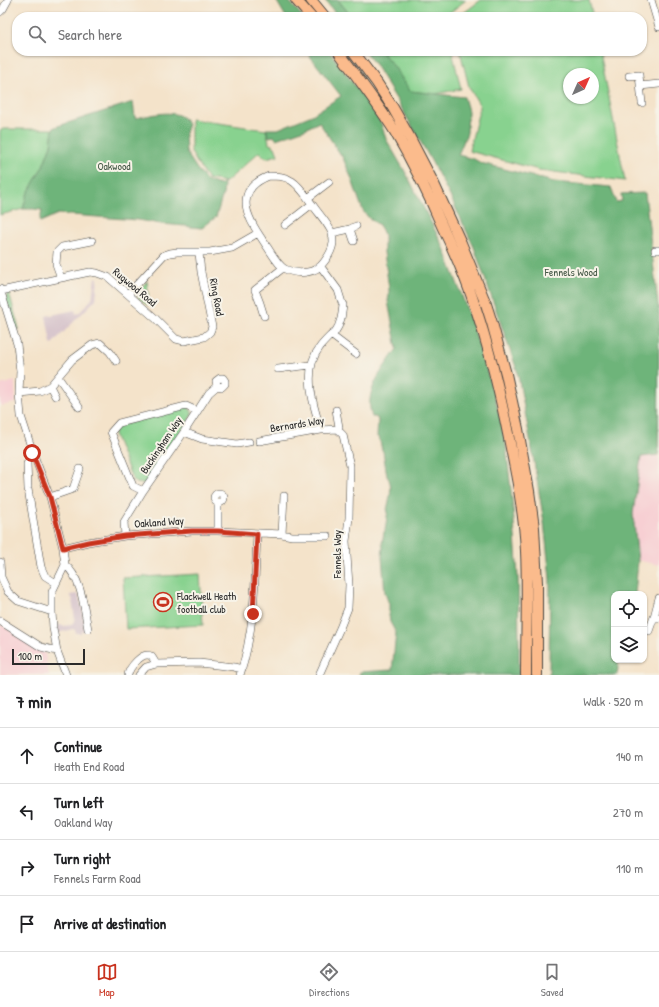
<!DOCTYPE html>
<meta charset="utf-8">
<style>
:root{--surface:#fff;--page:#f2f2f2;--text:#202124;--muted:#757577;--line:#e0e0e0;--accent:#c8321e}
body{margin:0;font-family:"Patrick Hand",sans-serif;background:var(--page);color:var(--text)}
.controls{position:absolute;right:12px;bottom:12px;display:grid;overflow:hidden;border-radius:8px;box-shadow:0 1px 3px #0004}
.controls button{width:36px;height:36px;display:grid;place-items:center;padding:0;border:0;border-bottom:1px solid var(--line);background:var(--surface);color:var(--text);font:20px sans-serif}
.compass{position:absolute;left:563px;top:68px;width:36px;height:36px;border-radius:50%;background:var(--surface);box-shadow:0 1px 3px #0004;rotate:45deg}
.scale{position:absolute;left:12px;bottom:10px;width:73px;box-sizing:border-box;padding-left:4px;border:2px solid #2b2b2b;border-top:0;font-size:11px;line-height:14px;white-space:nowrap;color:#2b2b2b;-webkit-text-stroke:3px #f7f3e8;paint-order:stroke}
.stop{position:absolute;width:12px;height:12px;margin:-9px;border:3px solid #c8321e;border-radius:50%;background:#fff}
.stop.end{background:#c8321e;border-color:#fff;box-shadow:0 1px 4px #0008}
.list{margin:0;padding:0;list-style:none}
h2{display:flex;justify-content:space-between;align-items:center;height:52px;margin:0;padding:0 16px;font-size:17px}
h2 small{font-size:13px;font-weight:400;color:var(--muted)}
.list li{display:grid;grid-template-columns:26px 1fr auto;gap:12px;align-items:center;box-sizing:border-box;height:56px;padding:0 16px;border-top:1px solid var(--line)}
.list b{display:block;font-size:15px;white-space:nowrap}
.list p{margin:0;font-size:13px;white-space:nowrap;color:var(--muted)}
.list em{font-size:13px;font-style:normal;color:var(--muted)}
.icon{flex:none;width:22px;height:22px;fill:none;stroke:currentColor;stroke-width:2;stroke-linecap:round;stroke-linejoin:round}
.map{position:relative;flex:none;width:659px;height:675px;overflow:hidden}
.search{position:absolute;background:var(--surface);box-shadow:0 1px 3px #0004;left:12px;right:12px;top:12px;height:44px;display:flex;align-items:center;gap:10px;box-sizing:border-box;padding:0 14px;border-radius:16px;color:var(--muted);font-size:15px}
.sheet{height:276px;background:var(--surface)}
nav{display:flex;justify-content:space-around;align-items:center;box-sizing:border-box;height:56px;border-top:1px solid var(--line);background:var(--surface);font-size:11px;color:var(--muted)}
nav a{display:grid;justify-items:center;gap:2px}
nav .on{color:var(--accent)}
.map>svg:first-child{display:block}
</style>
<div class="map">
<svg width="659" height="675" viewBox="0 0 659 675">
<rect width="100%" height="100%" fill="#f7f3e8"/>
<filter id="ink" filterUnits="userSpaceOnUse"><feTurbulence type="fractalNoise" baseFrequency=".025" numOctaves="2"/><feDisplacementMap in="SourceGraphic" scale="8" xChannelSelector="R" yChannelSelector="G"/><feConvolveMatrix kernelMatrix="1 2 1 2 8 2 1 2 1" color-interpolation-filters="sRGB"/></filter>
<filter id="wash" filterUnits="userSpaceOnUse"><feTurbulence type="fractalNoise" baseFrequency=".012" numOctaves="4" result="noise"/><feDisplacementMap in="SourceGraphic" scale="16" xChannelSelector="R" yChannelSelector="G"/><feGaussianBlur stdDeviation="0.9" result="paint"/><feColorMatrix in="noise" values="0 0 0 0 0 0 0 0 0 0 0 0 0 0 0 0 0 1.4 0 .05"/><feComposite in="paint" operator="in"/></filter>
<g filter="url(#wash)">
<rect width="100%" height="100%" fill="#f4e3ca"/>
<path fill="#f7cfd3" d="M15,381L16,403L0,406V385Z
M656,456L658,457L659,460V565L618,556L635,458Z
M0,624L45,653L49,675H0Z"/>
<path fill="#d2bdc7" d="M95,277L98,278L96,299L52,344L51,343L46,316L75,310L76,314L79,313L92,299Z
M78,594L83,612L85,631H81V633H76L75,630L73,629L61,632L58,634L57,625H61L62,626L72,625L75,619L72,601H73L72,598L70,595Z"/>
<path fill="#88d28f" stroke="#5a7e5d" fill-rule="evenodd" d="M338,0H466L444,17H352Z
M481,0H589L593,17H458Z
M381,51H452L461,89L435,94L410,91L395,68Z
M460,51H600L625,181L539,170L469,151L480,106L469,87ZM569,74H593V98H569Z
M191,119L266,130L269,142L268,143L275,147L278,155L266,158L259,152L226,182L208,179L199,166L191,152Z
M3,129H53L51,145L43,166L27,195L23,209L0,215V131Z
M147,281L149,304L147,305L138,297V292Z
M9,292L19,329H16L6,299L7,294Z
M188,406L192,412V415L146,483C141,484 138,484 133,481L114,434L115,427Z
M200,574L203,625L126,629L123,578Z"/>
<path fill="#6eb47a" stroke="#4c7052" d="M276,0H288L303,17H286Z
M325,0H338L352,17H338Z
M306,51H329L368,103L381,123L386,139L407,175L444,248L471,320L494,394L505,437L513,508L518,577L519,646V675H359L360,672L392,670L396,633L390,622L389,615V604L385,593L382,557L383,547L382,544L384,532L385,531L388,510H387C389,500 394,485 387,476L383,451L382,450L379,437H377L378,420L376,417H372C363,391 383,369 397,349L388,301L389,295V289L384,252V235L382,230L379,225L369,218L363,211L351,177L343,158L319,122L305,129L276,139L274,136L269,137L266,129H278L312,115L341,96Z
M364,51H381L395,68L410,91L464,97L468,111L467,133L458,155L474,159L481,163L554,182L611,187L616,202L622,201L621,194L645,193L659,313L658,455L641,457L633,514L638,561L635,594H614V660H619L617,675H549L550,579L544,522L531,444L517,370L474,247L450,196L427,153L398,102L374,63Z
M133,102L135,118C149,116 170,109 182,117C184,118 186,122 188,124L185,133L186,152L197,169L206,180L217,184L220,185L224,182L223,197H222L216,217L202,228L191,227L186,226L161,224L138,220L58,214L40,222V219L42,210L34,209H23L27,195L43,166L51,145L53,129L55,127Z"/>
</g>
<g filter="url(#ink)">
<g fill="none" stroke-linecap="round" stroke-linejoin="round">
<defs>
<path id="minor" d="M651,0L659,27
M0,12L3,9L8,0
M629,76L639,75L642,103
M640,86L659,84
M269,176C277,176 285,176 292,181C300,186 306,196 312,204C318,213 326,221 331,231C333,235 333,240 333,243C332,251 328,257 324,262C316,274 297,275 285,269C278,265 272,254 268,248C251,223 228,192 269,176Z
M308,198L329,182
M285,225L312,204
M350,229L354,241
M332,233L350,229L356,226
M655,250H659
M321,267L338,290L342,303
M61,278L56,264L57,252L62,247L92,241
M0,289L17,344L18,354L20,371L19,393L21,416L33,453L50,497L63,548L65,565L52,592V612L53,628L57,651L66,675
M1,291L15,288L61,278L90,272L97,273L108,277L155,318L176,339L184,341L204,337L210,332L212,327L201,272L199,253
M128,294L164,255L170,253L177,252H210L232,248L258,233
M264,316L260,303L255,290L283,268
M331,335L356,354
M278,369L311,365
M58,377L79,407
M50,386L55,396
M19,393L40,391L50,386L72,360L92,345L100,343L110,352L116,361
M336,410L339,427L337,429
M321,430C313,406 302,369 320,347C323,343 327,339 330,336C331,335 334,333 335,332C341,324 342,314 343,305
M184,432L202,439L237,444L249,442
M259,441L321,430L337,429
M27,464L28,489L41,567L45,576L56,583
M143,491L133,486L111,432L119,423L186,406L197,411
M214 498a5 5 0 1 1 10 0a5 5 0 1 1-10 0Z
M50,497L73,489L80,469
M218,531V503
M282,534L284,496
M125,536L124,522L143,491L184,432L209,393L217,386L216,381L220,378H223L225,381V384L222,387L217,386
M63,548L88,542L125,536L192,531H218L282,534L292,536H328
M0,562L1,577L8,592L18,601L52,612
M65,565C82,578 84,609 88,629
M659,598L654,617L659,618
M0,621L41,647L57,651
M649,631L654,617
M128,675C129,668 142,651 151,656C153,658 155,662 156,664
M139,675L146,667L156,664L199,663L234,667L242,669
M240,675C255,629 255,581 257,533
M319,675L340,628L348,608L349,585L346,541L349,518L350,466L343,435L337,429"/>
<path id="highway" d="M296,0L311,17
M311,0L325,17
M338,51C357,77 377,103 394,130C412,161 428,193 442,226C455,253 467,281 476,309C488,345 497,382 505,419C514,463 524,507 526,551C528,592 526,634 526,675
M353,51L377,83L393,108L410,138L434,184L461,243L486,304L492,323L506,374L518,429L529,491L534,528L537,583V675"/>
</defs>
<use href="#minor" stroke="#494743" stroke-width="8"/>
<use href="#highway" stroke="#494743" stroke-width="12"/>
<use href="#minor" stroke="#fff" stroke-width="7"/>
<use href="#highway" stroke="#fbbb8c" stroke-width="10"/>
</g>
</g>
<g fill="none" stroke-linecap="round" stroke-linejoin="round" filter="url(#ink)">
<path stroke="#c8321e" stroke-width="5" d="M32,453L50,497L63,548L88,542L125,536L192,531H218L257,534L253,614"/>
</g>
<defs>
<symbol id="stadium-ring" viewBox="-11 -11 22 22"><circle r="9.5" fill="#f7f3e8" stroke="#c8321e" stroke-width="1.5"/><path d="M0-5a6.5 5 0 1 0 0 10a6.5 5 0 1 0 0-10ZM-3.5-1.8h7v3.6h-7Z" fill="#c8321e"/></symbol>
</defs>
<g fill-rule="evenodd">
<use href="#stadium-ring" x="152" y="591" width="22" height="22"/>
</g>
<g text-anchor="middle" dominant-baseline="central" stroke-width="4" stroke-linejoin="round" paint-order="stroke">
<g font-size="11" fill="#425544" stroke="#f7f3e8">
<text x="114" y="166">Oakwood</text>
<text x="571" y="272">Fennels Wood</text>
</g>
<g font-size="11" fill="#2b2b2b" stroke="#f7f3e8">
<text transform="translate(135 287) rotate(40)">Rugwood Road</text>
<text transform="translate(217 297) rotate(79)">Ring Road</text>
<text transform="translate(297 424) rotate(-9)">Bernards Way</text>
<text transform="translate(161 445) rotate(-56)">Buckingham Way</text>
<text transform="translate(159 522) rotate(-4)">Oakland Way</text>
<text transform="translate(337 554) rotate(-90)">Fennels Way</text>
</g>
<g font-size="11" fill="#2b2b2b" stroke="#f7f3e8" text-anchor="start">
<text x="177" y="596">Flackwell Heath<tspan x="177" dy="13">football club</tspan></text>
</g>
</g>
</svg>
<div class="controls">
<button><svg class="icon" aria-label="locate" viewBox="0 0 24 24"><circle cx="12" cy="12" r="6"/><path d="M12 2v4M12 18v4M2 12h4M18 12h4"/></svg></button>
<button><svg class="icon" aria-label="layers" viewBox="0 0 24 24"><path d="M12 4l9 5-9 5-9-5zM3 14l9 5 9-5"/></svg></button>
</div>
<svg class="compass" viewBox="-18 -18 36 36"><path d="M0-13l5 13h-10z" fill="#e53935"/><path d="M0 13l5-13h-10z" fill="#757577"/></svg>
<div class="scale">100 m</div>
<div class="stop" style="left:32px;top:453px"></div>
<div class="stop end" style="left:253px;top:614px"></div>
<div class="search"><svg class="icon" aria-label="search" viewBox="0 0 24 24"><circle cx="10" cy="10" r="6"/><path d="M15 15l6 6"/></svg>Search here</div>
</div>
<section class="sheet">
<h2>7 min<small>Walk · 520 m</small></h2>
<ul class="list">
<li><svg class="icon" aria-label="ahead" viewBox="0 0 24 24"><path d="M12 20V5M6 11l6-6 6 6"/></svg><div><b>Continue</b><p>Heath End Road</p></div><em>140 m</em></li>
<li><svg class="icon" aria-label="left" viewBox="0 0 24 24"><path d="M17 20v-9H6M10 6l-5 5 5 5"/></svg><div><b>Turn left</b><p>Oakland Way</p></div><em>270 m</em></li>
<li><svg class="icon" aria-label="right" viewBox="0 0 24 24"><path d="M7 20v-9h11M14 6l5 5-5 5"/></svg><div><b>Turn right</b><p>Fennels Farm Road</p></div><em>110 m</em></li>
<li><svg class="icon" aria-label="arrive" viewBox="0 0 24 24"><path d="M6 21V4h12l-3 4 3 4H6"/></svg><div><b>Arrive at destination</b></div></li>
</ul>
</section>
<nav>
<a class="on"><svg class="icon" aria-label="map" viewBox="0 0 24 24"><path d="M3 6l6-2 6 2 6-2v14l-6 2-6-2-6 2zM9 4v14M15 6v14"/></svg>Map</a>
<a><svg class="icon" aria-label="directions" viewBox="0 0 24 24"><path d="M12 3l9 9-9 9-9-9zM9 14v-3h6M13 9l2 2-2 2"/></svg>Directions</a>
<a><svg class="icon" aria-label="saved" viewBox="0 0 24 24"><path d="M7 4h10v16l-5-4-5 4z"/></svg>Saved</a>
</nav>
